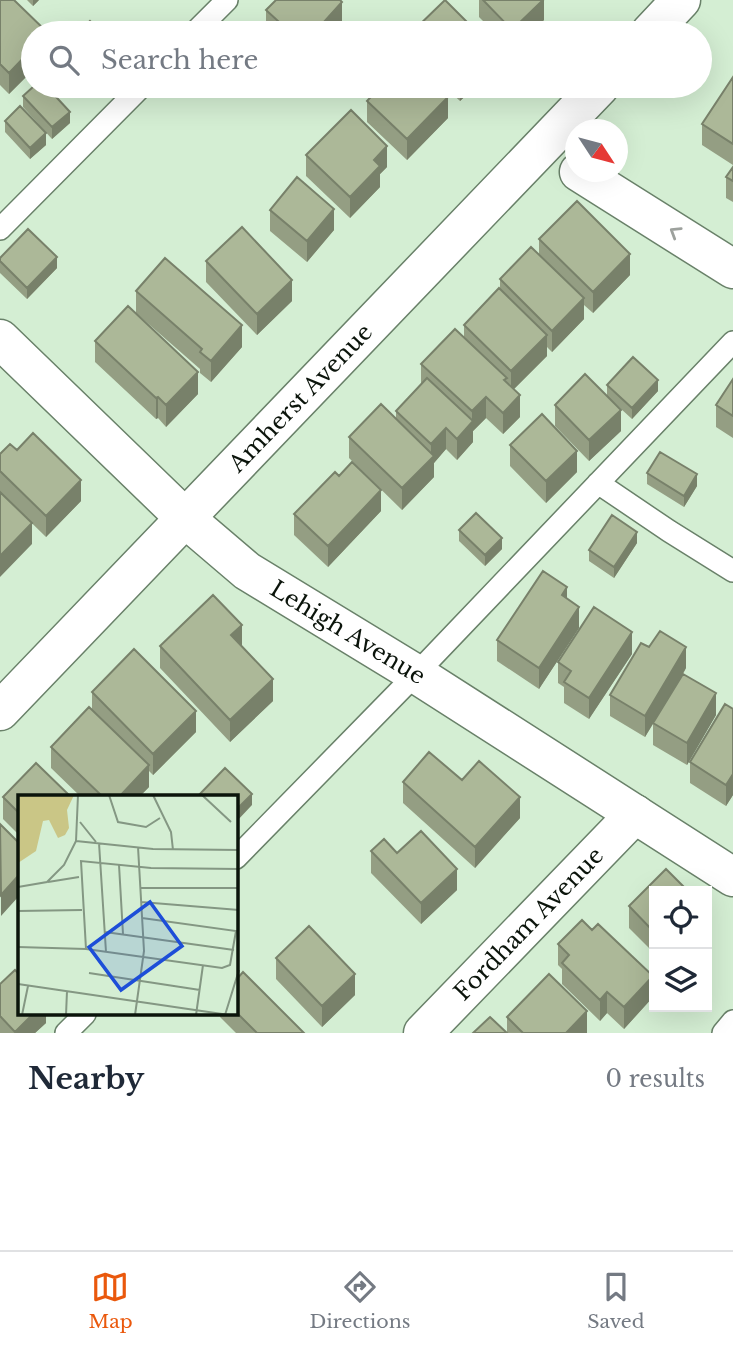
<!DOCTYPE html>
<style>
:root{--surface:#fff;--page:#f6f6f7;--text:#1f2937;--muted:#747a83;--line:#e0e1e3;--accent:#ea580c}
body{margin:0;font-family:"Libre Baskerville",serif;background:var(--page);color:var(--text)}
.controls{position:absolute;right:21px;bottom:21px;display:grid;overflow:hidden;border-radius:0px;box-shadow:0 7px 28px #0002}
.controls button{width:63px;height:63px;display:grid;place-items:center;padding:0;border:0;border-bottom:2px solid var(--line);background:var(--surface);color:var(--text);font:35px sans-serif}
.compass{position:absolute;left:565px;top:119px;width:63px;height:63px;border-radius:50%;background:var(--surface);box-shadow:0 7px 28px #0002;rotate:126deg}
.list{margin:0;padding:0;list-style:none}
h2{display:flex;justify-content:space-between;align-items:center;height:91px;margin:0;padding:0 28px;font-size:30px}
h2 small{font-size:23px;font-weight:400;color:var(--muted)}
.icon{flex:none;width:38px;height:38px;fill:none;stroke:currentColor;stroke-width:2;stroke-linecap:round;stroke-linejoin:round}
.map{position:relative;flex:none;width:733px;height:1033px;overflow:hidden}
.search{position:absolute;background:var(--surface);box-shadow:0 7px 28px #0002;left:21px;right:21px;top:21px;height:77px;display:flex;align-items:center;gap:18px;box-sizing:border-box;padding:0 24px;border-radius:38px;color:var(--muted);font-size:26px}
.sheet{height:217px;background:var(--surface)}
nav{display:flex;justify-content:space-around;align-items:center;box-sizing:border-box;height:98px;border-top:2px solid var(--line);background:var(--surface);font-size:19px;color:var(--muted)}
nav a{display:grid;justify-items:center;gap:4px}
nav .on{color:var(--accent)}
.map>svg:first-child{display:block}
</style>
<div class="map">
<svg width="733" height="1033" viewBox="0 0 733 1033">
<rect width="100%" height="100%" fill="#d4eed3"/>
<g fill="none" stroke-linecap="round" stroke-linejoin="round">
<defs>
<path id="service" d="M194,33L227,0
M0,229L142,86
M598,483L669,531L733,571
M236,858L416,674L733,342
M66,1033L85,1014
M723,1033L733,1021"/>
<g id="minor">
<path d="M650,33L681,0"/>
<path d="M579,172L733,269"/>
<path id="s1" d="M0,339L186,519L247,571L416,674L733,877"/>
<path id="s2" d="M0,711L600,86"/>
<path id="s3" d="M423,1033L635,814"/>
</g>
</defs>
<use href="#service" stroke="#698169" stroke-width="24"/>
<use href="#minor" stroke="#698169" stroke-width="41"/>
<use href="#service" stroke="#fff" stroke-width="21"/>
<use href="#minor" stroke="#fff" stroke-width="38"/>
</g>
<path fill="#949e83" d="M0,0L33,33V70L9,94L0,85Z
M27,0H39L33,6Z
M479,0H544V20L530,33H495L479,17Z
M266,10L342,24L333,33H268L266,32Z
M733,77V165L702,145V124Z
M444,86H476L460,101Z
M23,96L70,123L52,139L23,107Z
M367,101L448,118L407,160L367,122Z
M5,121L46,145L30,159L5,132Z
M306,155L387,167L380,174V187L350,218L306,176Z
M733,167V202L726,198V177Z
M270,210L334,230L307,262L270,231Z
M539,239L630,275L593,313L584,305V319L552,352L547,347V356L514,389L520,417L503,434L486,418L473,431V442L457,460L446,449L434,463V477L402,510L349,458V437L396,419V411L421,384V364L464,337V325L500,288V279L539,255Z
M0,258L57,268L27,299L0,273Z
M206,261L292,301L257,335L206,282Z
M136,291L242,347L211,382L200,373V369L136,313Z
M95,341L198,394L166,427L158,418L156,419L95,362Z
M733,379V438L716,427V405Z
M607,385L658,391L632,419L607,396Z
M555,405L621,431L589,461L555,426Z
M510,445L577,472L546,503L510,466Z
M17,450L81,501L46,537L0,492V454Z
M647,473L697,486L684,507L647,484Z
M381,511L328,567L294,535V514Z
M459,530L502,549L485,566L459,541Z
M637,543L614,578L589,561V550Z
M567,599L579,628L539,689L497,661V640Z
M160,646L242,647L273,701L230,742L160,668Z
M632,654L589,719L564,703V687L558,683V662Z
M686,668L683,674L716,715L687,765L653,745V724L645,737L610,716V695Z
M92,692L196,732L153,775L149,771V787L139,797H81L51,768V747L92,710Z
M733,709V795L726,806L690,783V762Z
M462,780L520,818L475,868L403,803V782Z
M3,797H19V835L3,819Z
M371,851L397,853L457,890L421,924L371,873Z
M654,891V953L629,928V906Z
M558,944L653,997L624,1029L607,1013L600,1021L562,984V969L558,965Z
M276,958L355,995L322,1027L276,979Z
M236,980L304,1033H236L220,1017V1014H236Z
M0,984L46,1014V1023L35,1033H0Z
M587,1011V1033H507V1017Z"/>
<path fill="#78816a" d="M33,0H39L33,6Z
M543,0H544V20L530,33H512V30Z
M342,2V24L333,33H314Z
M33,48V70L9,94V73Z
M460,86H476L460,101Z
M448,97V118L407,160V139Z
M70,112V123L52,139V127Z
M46,133V145L30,159V148Z
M387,146V167L380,174V187L350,218V197L374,160Z
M334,209V230L307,262V241Z
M630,254V275L593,313V292Z
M57,257V268L27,299V288Z
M292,280V301L257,335V314Z
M584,298V319L552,352V331Z
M242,325V347L211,382V361Z
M547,335V356L511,392V371Z
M198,372V394L166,427V405Z
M658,380V391L632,419V408Z
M520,395V417L503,434V413Z
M158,397V418L156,419V398Z
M486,397V418L473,431V442L457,460V439L472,422V411Z
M621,410V431L589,461V440Z
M446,428V449L434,463V477L402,510V488L431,458V444Z
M577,451V472L546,503V481Z
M697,474V486L684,507V496Z
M81,480V501L46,537V516Z
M381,490V511L328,567V546Z
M32,523V544L0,577V556Z
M637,532V543L614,578V567Z
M502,538V549L485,566V555Z
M567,587V608L562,595Z
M579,607V628L539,689V668Z
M242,625V647L231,635Z
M632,632V654L589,719V698Z
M686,647V668L645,737V716Z
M273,679V701L230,742V720Z
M716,693V715L687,765V743Z
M196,711V732L153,775V754Z
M149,765V787L139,797H119Z
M733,774V795L726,806V785Z
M252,794V805L236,822V810Z
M520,797V818L475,868V847Z
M457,869V890L421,924V903Z
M19,875V896L1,916V895Z
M355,974V995L322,1027V1006Z
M653,976V997L624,1029V1007Z
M607,992V1013L600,1021V1000Z
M587,1011V1033H566Z
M33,1014H46V1023L35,1033H15Z"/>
<path fill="#acb898" stroke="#78816a" stroke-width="2" d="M0,0H14L48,33H33V48L9,73L0,64Z
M276,0H340L342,2L314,33H291L266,10Z
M445,0L478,33H414L412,32Z
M483,0H543L512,30Z
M90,21L103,33H78Z
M733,77V144L702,124Z
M34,86H46L70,112L52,127L23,96Z
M381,86H436L448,97L407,139L367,101Z
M20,106L46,133L30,148L5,121Z
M351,110L387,146L374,160L380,166L350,197L306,155Z
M733,167V181L726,177Z
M297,177L334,209L307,241L270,210Z
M577,201L630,254L593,292L539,239Z
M242,227L292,280L257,314L206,261Z
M28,229L57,257L27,288L0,261V258Z
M531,247L584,298L552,331L500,279Z
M165,258L242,325L211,361L200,352L202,349L136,291Z
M499,288L547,335L511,371L464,325Z
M128,306L198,372L166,405L158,397L156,398L95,341Z
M455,329L507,378L504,380L520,395L503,413L486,397L472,411L421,364Z
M633,357L658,380L632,408L607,385Z
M585,374L621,410L589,440L555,405Z
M427,378L473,421L457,439L446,428L431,444L396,411Z
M733,379V416L716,405Z
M381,404L434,456L402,488L349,437Z
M542,414L577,451L546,481L510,445Z
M33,433L81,480L46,516L0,471V454L10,444L17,450Z
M660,452L697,474L684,496L647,473Z
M352,462L381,490L328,546L294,514L335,472L339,476Z
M0,492L32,523L0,556Z
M476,513L502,538L485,555L459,530Z
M612,515L637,532L614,567L589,550Z
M543,571L567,587L562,595L579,607L539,668L497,640Z
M213,595L242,625L231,635L273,679L230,720L160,646Z
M594,607L632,632L589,698L564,682L571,671L558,662Z
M660,631L686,647L645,716L610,695L641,643L649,647Z
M134,649L196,711L153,754L92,692Z
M683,674L716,693L687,743L653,723Z
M725,704L733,709V774L726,785L690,762Z
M89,707L149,765L119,797H103L51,747Z
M429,752L462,780L479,761L520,797L475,847L403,782Z
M36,763L71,797H19V813L3,797Z
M225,768L252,794L236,810V797H197Z
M0,824L19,843V875L1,895Z
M421,831L457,869L421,903L371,851L384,839L397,853Z
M666,869L688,891H654V932L629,906Z
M582,920L592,930L598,924L653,976L624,1007L607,992L600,1000L562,963L569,955L558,944Z
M309,926L355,974L322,1006L276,958Z
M15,970L19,974V1014H33L15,1032L0,1016V984Z
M243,972L304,1033H257L236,1012V980Z
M549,974L587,1011L566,1033H523L507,1017Z
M490,1017L507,1033H473Z"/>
<defs><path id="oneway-chevron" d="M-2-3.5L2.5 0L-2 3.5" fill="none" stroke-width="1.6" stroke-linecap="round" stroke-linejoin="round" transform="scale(1.75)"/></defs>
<use stroke="#9da19d" href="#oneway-chevron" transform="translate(675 232) rotate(-148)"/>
<g text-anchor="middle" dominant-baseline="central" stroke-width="5" stroke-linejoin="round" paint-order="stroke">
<g font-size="23" fill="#0b140b" stroke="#d4eed3">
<text stroke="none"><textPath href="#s2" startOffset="434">Amherst Avenue</textPath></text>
<text stroke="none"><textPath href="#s1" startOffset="457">Lehigh Avenue</textPath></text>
<text stroke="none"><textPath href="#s3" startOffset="152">Fordham Avenue</textPath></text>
</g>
</g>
<g transform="translate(18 795)">
<rect width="220" height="220" fill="#d4eed3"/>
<path d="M0,0H56L49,15L51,33L47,40L40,43L31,25L25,26L18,56L0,68Z" fill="#cac686"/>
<path fill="none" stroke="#849783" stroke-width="2" d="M91,0L100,27L128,32L142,23M135,0L153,37L155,55M184,0L213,27M62,27L78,47M58,46L135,54L221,55M81,48L88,157M101,70L105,139M30,87L61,82M0,92L29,87L46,70L58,46L60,0M122,93H221M123,107L221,115M0,116L64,115M87,137L216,155M0,152L68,154L204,173L212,170L218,136L124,123M68,154L63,66L133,73L221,74M71,178L182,195M0,189L211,220M4,220L10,191M48,220L49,196M117,220L126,156L120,52M178,220L185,170M207,220L221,175"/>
<path fill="#1d4ed8" fill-opacity="0.15" stroke="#1d4ed8" stroke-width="3.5" d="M132,107L164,151L103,195L71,152Z"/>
<rect width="220" height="220" fill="none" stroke="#0b140b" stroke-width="3.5"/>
</g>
</svg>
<div class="controls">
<button><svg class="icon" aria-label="locate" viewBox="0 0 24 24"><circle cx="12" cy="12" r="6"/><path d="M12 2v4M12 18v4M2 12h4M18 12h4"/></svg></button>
<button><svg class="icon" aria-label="layers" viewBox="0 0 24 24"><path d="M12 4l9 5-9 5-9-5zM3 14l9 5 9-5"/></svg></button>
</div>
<svg class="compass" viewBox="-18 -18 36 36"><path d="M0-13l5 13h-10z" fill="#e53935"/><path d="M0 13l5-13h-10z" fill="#747a83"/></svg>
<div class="search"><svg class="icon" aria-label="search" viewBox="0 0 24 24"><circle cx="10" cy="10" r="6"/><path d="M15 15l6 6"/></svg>Search here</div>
</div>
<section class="sheet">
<h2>Nearby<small>0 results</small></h2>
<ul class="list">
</ul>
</section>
<nav>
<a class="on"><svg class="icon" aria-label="map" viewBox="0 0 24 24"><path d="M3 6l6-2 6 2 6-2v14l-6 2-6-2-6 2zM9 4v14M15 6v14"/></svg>Map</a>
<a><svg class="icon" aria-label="directions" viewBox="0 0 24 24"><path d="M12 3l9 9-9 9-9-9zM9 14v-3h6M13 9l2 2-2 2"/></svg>Directions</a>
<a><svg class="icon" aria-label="saved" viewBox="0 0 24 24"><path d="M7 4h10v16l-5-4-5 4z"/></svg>Saved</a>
</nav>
